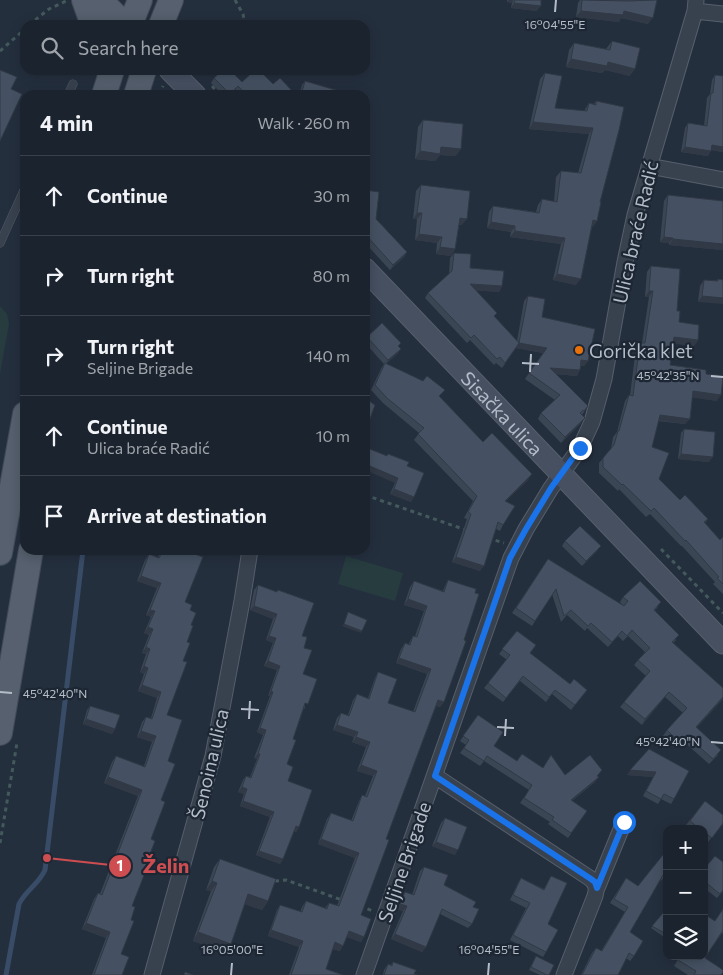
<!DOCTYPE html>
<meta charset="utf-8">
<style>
:root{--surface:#1b232e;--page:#282f3a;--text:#f1f3f6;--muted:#a0a4aa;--line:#39404a}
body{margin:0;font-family:Commissioner,sans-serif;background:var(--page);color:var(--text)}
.controls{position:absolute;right:15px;bottom:15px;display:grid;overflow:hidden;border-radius:10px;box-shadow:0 2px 12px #0003}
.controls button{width:45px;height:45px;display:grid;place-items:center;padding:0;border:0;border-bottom:1px solid var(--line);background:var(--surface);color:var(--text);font:25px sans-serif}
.stop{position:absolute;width:15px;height:15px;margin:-11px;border:4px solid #1a73e8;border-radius:50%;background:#fff}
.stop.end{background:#1a73e8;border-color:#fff;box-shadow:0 1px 5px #0008}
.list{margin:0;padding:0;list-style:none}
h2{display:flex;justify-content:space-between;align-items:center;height:65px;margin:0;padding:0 20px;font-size:21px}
h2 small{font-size:16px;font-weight:400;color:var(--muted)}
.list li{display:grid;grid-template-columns:32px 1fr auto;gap:15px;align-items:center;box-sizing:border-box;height:80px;padding:0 20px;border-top:1px solid var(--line)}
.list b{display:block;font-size:19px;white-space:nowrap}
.list p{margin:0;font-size:16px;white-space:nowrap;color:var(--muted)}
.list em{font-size:16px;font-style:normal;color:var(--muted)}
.icon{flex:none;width:28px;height:28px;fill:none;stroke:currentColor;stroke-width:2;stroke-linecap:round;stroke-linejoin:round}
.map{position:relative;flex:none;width:723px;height:975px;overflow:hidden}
.search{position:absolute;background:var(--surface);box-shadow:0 2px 12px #0003;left:20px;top:20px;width:350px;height:55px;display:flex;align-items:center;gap:12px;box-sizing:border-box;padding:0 18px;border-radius:15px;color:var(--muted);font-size:19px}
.panel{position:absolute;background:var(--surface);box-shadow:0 2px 12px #0003;left:20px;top:90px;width:350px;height:465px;border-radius:15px}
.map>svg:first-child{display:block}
</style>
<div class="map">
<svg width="723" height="975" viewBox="0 0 723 975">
<rect width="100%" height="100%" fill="#242f3e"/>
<path fill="#263c3f" d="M0,306L7,314L9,324L0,374Z
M346,556L403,573L395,601L338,584Z"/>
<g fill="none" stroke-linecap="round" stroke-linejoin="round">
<path stroke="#394c67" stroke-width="5" d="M6,975L19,904C26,890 38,885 45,870L83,550"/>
<defs>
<path id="lane" d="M68,95L73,84
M0,243L25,188"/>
<path id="street" d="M695,11L723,14
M649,166L723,180
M435,776L591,879C597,885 597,889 595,896L564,975
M597,888L624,822
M152,975L213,756L242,601L250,550
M364,975L511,558L526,529L551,488L580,448L592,422L604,379L625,262L635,215L695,11L696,0"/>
<g id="secondary">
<path d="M170,70L195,95"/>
<path id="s1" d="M365,269L723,643"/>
</g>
<path id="primary" d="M84,0L93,25
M100,0L125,25
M130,25L140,0
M161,25L171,0
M104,95L112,70
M136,95L144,70
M0,553L25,414
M0,733L31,550"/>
</defs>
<use href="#lane" stroke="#565f6c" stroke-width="9"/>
<use href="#street" stroke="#565f6c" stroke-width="17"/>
<use href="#secondary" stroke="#565f6c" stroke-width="23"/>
<use href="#primary" stroke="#414a57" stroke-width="26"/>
<path stroke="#44595c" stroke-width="3" stroke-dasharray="4 4" stroke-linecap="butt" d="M235,0L243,14L245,25
M29,25L49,9L66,1
M0,51L25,29
M212,86L220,95
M161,95V91L163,86
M365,495L466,530
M488,538L504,543
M661,549L723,613
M0,843L17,743
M275,881L286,880L342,900
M360,906L373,911"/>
<use href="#lane" stroke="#38414e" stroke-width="8"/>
<use href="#street" stroke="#38414e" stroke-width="15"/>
<use href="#secondary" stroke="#465061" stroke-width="21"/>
<use href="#primary" stroke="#56606e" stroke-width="24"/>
</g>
<path fill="#3b4654" d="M507,0H541L537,11L511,8L512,3L507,2Z
M580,0H657L648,24L621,18L619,22L576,17L578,3Z
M612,41L630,76L605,70L602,73L566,67L569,50L574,43L606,49Z
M545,73L555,108L584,111L589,103L594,104L596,101L600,202L597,221L592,227L576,285L553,280L561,244L510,237L511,232L487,228L489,212L493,206L536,212L538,205L542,199L554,202L556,177L561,171L578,173L589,134L529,129L540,79Z
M715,75L723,76V152L711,150L708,156L681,152L685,128L688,123L704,126L707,98L710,94L712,80Z
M214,78L242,82L273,84L296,95H239L235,90L230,95H223L211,83Z
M305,81L338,94L341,95H299L302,85Z
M423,120L456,156L440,155L435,161L415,159L418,127Z
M421,185L462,225H459L455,249L451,256L436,254L437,243L415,240L417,219H413L416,191Z
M365,190L376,219L407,252L404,257L390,270L365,243Z
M668,195L723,201V250L669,245V243L660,242L664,201Z
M454,253L470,268L502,286L499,292L476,290L494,317L517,341L524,301L528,296L542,317L588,361L584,366H581L577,376L556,374L588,406L582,415L581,423L561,443L538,419L541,413L555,400L525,379L543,353L516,348L502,368L496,363L494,365L470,340L467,343L425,298L428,293L449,274L450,258Z
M651,266L677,311L679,322L698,340L694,346L673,343L670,365L706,374L717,401L692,397L685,424L658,421L652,447L659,479L680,500L708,519L705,523L720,540L723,537V594L713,584L715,582L682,546H681L650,514L646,517L619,489L618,491L599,473V463L611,449L613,437L617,432L625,401L629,395H630L636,348L640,343H642L649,297H645L647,272Z
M718,279L723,280L698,302L700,286L704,280L716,281Z
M367,337L401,343L398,347L401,349L397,354L386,364L440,397L483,442L528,480L506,501L503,525L500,531L496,529L480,571L452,562L467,519L464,518L473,501L414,440L419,433L383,403L371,390L381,369L384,364L365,343V339Z
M684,429L709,462L678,459L681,433Z
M388,454L407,466L411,502L390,494L395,483L386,456Z
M565,541L597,551L582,566L562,546Z
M161,550H199L185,602L190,610L191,625L183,661L167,715L168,761L161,800L151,839L148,859L132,906L131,920L121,954L122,975H92L106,938L82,929L94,899L98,893L100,894L138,796L104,783L112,762L116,756L144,766L152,742L137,737L142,722L146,717L151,718L157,698L138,691L144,674L140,672L146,654L142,653L149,635L144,633L151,617L146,615L157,588L137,581L145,560L149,554L158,557Z
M548,559L623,606L620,602L623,597L658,607L655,610L676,640L673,643L723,688V699L697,727L718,755L709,764L683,741L677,748L663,736L667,730L683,713L665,697L642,725L620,707L646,676L634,665L638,660L645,652L628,636L623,641L618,636L608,647L587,628L585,631L567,615L561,622L552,594L532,626L512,613Z
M448,580L444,702L440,707L436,706L386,839L361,915L364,937L361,942L347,937L340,951L333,949L326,969L343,975H289L299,947L268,936L277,910L280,905L300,912L302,907L306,901L325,908L329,903L337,906L355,858L318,844L327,819L331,813L351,821L359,801L362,795L365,796L373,776L357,771L366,747L352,742L354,737L333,730L337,718L341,713L348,715L353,700L357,694L368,698L375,678L378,672L388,703L413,712L427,674L396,663L401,649L405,643L408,645L413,636H415L424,611L404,605L410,587L414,581L443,591L445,586Z
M258,585L276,592L278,590L302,636L304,648L303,674L305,709L304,708L293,739L287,764L288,781L299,827L296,832L294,831L283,859L280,864L256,855L270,817L240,806L244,794L238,792L243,780L246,776L250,777L257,759L254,758L263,735L257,732L270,696H268L277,670L264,666L273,643L266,640L273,619L250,610L254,590Z
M517,631L530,653L570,684L587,690L571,710L552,694L546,702L520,681L503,702L484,688L507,660L499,654Z
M90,706L115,729L112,734L83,724L87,710Z
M478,715L494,746L517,761L543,767L565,775L597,776L595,782L572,801L587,811L568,838L548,824L550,822L520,803L529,790L484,761L480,766L460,753L466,745L460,741Z
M649,749L674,799L671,804L661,799L658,804L643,796L653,777L627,775Z
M705,801L723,824L708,842L704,839V829H691L686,825Z
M445,818L455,855L432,846L441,823Z
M220,859L268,901L262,910L245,904L231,944L225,952L193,941L211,891L206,890L214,867Z
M424,867L444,885L473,907L472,924L468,928L440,914L426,947L422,952L391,939L403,911L397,909L402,897L405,892L412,895L420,871Z
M704,869L723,891L717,898L704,888Z
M667,873L661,881L660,880L630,932L634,956L630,961L626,958L618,975H581L592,953L596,948L601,951L625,912L610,903L626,878L638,886Z
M551,876L546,952L543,957L510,940L526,908L510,900L518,883L521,878L544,889Z
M723,909V933H722L705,958L721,975H688L674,966L680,956L715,921Z
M663,913L667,933L664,937L651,928Z
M536,956L549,975H540L529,970Z
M393,962L414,974L417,975H383L384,970L388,964L391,965Z"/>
<path fill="#303945" d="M509,0H513L512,3L507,2Z
M514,3L541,6L537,11L511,8Z
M581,11H624L653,18L648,24L621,18L619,22L576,17Z
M571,59L608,62L635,69L630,76L605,70L602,73L566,67Z
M238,86L235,90L230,95H229Z
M533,122L593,128L589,134L529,129Z
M712,145L723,147V152L708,150Z
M441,147L461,149L456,156L440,155L435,161L415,159L420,151Z
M685,147L711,151L708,156L681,152Z
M417,213H422L417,219H413Z
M460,218L467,219L462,225L455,224Z
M593,220L597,221L593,227L589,226Z
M491,222L515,226L511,232L487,228Z
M515,231L565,238L561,244L510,237Z
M419,234L442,237L437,243L415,240Z
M664,237L673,238L669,243L660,242Z
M673,239L723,244V250L669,245Z
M440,247L455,249L451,256L436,254Z
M407,252L404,257L390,270L393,265Z
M557,274L581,279L576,285L553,280Z
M470,284L502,286L499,292L467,290Z
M649,291H653L649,297H645Z
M702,296L723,298V304L698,302Z
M674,337L698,340L694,346L670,343Z
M519,343L547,348L543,353L516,348Z
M401,349L397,354L385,365L388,360Z
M581,360L588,361L584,366L577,365Z
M550,368L580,370L577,376L546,373Z
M693,391L721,395L717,401L689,397Z
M660,415L690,419L685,424L656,420Z
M585,418L581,423L561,443L565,437Z
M681,454L713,457L709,462L678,459Z
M365,464L398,478L395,483L365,470Z
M532,474L528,480L501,506L505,501Z
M394,489L414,497L411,502L390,494Z
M601,546L597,551L582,566L586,561Z
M456,557L484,566L480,571L452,562Z
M141,576L161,583L157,588L137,581Z
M408,599L427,606L424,611L404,605Z
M254,606L277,614L273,619L250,610Z
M150,610L155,611L151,617L146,615Z
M344,624L362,631L361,633L342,626Z
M148,627L153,629L149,635L144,633Z
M269,636L276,638L273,643L266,640Z
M146,647L150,649L146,654L142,653Z
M399,658L431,669L427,674L396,663Z
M268,661L280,666L277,670L264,666Z
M144,666L148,668L144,674L140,672Z
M142,685L161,692L157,698L138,691Z
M271,691L273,692L270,696H268Z
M669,692L665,697L642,725L645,719Z
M723,697V699L693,732L696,727Z
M438,700L444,702L440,707L434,705Z
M86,719L115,729L112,734L83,724Z
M337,725L358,732L354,737L333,730Z
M260,728L266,730L263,735L257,732Z
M141,731L156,736L152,742L137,737Z
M356,737L370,742L366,747L352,742Z
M258,754H260L257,759L254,758Z
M361,765L377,771L373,776L357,771Z
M630,770L656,772L653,777L627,775Z
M108,777L142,790L138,796L104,783Z
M599,777L595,782L568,804L571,800Z
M242,787L247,789L244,794L238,792Z
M243,801L274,812L270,817L240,806Z
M296,826L299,827L296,832L292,830Z
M321,839L359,853L355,858L318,844Z
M436,842L458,850L455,855L432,846Z
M259,851L283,859L280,864L256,855Z
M212,881L217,883L211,891L206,890Z
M248,894L268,901L262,910L242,903Z
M400,904L407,906L403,911L397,909Z
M86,923L110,932L106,938L82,929Z
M271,930L303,941L299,947L268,936Z
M349,931L364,937L361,942L345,936Z
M198,932L231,944L225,952L193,941Z
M395,934L426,947L422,952L391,939Z
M335,942L343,946L340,951L331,948Z"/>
<path fill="#455162" stroke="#303945" d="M515,0H541V6L514,3Z
M582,0L627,1L657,0L653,18L624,11L623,15L581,11Z
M612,41L640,48L635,69L608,62L607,66L571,59L574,43L610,50Z
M0,70L17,77L11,89L22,94L0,141Z
M223,70H230L242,82L255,70H259L273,84L280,78L296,95H247L238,86L230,94L214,78Z
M545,73L562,76L555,108L587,111L589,103L596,105V101L624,107L619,130L600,202H601L597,221L593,220L581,279L557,274L565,238L515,231V226L491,222L493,206L539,213L542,199L557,202L561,171L581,173L593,128L533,122Z
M715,75L723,76V147L712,145L711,151L685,147L688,123L707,126L711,93H713Z
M305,81L339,91L338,94L341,95H301Z
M423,120L463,124L461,149L441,147L440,154L420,151Z
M421,185L470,191L467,219L460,218L455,249L440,247L442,237L419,234L422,213H417Z
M365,190L379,192L376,219L407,252L393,265L365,234Z
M668,195L723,201V244L673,239V238L664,237Z
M454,253L471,254L470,268L504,271L502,286L470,284L497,313L494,316L519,343L505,363L500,357L497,359L474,335L471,338L428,293L452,271Z
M651,266L680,269L677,311H680L679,322L699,325L698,340L674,337L670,365L706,370V374L723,376L721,395L693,391L690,419L660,415L652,447L669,453L659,479L680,500L685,495L708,519L704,522L720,540L723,537V584L717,578L719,577L686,540L685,541L654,508L651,511L623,484L622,485L603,467V458L614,445L618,431H619L629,395L633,396L640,343H645L653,291H649Z
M718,279L723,280V298L702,296L704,280L718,281Z
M528,296L545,299L542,317L595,329L588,361L581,360L580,370L550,368L588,406L584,411L583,410L580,413L585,418L565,437L541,413L560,395L529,373L547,348L519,343Z
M382,323L401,343L398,346L401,349L388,360L367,337Z
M385,363L423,381L427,376L445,390L439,396L483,442L492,433L532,474L505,501L515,506L503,525L498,522L484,566L456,557L471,514L468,512L477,496L418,434L424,428L387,398L375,385Z
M365,398L375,405L365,433Z
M684,429L715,432L713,457L681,454Z
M365,447L387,456L388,454L409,462L407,466L424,473L414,497L394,489L398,478L365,464Z
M580,526L601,546L586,561L565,541Z
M163,550H199L197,555L203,557L185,602L192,605L190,610L196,613L191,625L193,626L187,642L190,643L183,661L187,662L167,715L182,720L168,761L175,764L161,800L165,802L151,839L155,841L148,859L150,860L132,906L135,907L131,920L134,921L121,954L129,957L122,975H94L110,932L86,923L98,893L102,895L142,790L108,777L116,756L145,767L156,736L141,731L146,717L152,719L161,692L142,685L148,668L144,666L150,649L146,647L153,629L148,627L155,611L150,610L161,583L141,576L149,554L159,558Z
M548,559L624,606L628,601L623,597L640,581L661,602L654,610L679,635L672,642L723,688V697L696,727L721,750L713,759L687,736L680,743L667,730L687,708L669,692L645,719L624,702L650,671L638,660L650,648L632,630L627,636L622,631L612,642L591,623L588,626L571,610L564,616L556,589L535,621L516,608Z
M448,580L476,589L475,593L479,594L464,640L466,641L444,702L438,700L386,839L389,840L361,915L371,919L364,937L349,931L343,946L335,942L326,969L343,975H291L303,941L271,930L280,905L302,912L306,901L327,909L329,903L339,906L359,853L321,839L331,813L353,821L362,795L367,797L377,771L361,765L370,742L356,737L358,732L337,725L341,713L349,716L357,694L369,699L378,672L397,679L388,703L415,712L431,669L399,658L405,643L410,645L413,636L417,637L427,606L408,599L414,581L444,592Z
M258,585L277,592L278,590L314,603L302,636L307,637L304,648L312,650L303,674L317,679L308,704L305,703L293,739L296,740L287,764L293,767L288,781L312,790L299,827L296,826L283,859L259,851L274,812L243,801L247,789L242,787L246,776L251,778L260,754H258L266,730L260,728L273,692L271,691L280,666L268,661L276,638L269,636L277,614L254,606Z
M348,612L367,620L362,631L344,624Z
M517,631L536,645L530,653L570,684L574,679L587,690L575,705L555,690L549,697L523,676L506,698L488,683L510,655L502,649Z
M90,706L120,715L115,729L86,719Z
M478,715L503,732L494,746L517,761L522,754L543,768L551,755L565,775L590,755L602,770L597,776L599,777L571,800L587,811L571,833L552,820L554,817L524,798L532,785L487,756L484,761L464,748L469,740L463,736Z
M649,749L689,771L674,799L664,794L661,799L646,791L656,772L630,770Z
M705,801L723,815V823L712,838L704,832V829H700L690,821Z
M445,818L467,827L458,850L436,842Z
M666,851L667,852V873L665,876L663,875L630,932L643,941L634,956L629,953L618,975H582L596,948L602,951L628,907L614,899L626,878L638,886Z
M715,856L723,862V890L720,894L704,881V869Z
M220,859L276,879L268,901L248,894L231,944L198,932L217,883L212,881Z
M424,867L448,875L444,885L476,902L473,907L479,909L472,924L442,909L426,947L395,934L407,906L400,904L405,892L414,895Z
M551,876L567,883L548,924L558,930L546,952L513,935L530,903L513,895L521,878L544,890Z
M723,909V930L705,958L723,970V972L721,975H694L696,971L678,960L681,956H704V914L715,921Z
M663,913L667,915V933L666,934L652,926Z
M536,956L554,965L549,975H547L531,967Z
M393,962L416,970L414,974L417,975H384L388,964L392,966Z
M185,972L193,975H184Z"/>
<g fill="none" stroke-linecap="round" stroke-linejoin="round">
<path stroke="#1a73e8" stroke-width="6" d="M580,448L551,488L526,529L510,558L435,776L591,879L595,882L597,888L624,822"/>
</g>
<path fill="none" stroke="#b4bcc9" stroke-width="2" d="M555,12L556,0M522,363L539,364M530,372L531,354M711,376L723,377M0,692L12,693M241,709L259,710M249,719L250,701M497,727L514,728M505,736L506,719M711,742L723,743M231,975L232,963M488,975L489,963"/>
<circle fill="#e8710a" stroke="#1d2633" stroke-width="2" cx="579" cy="350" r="5"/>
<g text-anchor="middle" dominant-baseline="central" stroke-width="4.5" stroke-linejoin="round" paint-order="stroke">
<g font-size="19" fill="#b4bcc9" stroke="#1d2633">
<text transform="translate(635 232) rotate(-77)">Ulica braće Radić</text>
<text stroke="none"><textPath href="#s1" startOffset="199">Sisačka ulica</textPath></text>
<text transform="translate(209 764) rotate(-77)">Šenoina ulica</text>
<text transform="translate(404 862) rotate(-71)">Seljine Brigade</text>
</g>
<g font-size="19" fill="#b4bcc9" stroke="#1d2633" text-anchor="start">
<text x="589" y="350">Gorička klet</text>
</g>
</g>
<g font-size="12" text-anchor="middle" fill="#b4bcc9" stroke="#1d2633" stroke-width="4.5" stroke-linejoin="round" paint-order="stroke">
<text x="555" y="29">16°04'55"E</text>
<text x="668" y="380">45°42'35"N</text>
<text x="55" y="698">45°42'40"N</text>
<text x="668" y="746">45°42'40"N</text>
<text x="232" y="954">16°05'00"E</text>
<text x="489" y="954">16°04'55"E</text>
</g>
<path fill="none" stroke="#ce4d50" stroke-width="2" d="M47 858L120 866"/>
<g fill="#ce4d50" stroke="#1d2633" stroke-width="2">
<circle cx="47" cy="858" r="5"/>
<circle cx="120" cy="866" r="12"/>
</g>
<g font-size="15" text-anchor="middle" font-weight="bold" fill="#fff">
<text x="120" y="871">1</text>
</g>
<g font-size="20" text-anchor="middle" font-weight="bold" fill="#ce4d50" stroke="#1d2633" stroke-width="4.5" stroke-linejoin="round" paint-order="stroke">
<text x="166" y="873">Želin</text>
</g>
</svg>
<div class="controls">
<button>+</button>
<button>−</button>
<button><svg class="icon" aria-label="layers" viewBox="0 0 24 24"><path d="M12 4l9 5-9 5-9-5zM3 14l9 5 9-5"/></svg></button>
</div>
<div class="stop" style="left:624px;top:822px"></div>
<div class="stop end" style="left:580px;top:448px"></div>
<div class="search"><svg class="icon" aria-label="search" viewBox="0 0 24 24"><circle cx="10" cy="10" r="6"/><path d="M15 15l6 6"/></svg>Search here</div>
<section class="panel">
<h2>4 min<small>Walk · 260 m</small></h2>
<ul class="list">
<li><svg class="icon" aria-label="ahead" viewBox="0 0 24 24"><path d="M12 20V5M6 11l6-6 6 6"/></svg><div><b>Continue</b></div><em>30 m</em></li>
<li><svg class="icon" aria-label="right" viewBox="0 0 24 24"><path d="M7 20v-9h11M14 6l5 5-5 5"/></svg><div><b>Turn right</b></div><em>80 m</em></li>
<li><svg class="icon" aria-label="right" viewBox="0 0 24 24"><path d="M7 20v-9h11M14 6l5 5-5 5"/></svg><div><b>Turn right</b><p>Seljine Brigade</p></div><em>140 m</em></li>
<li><svg class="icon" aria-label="ahead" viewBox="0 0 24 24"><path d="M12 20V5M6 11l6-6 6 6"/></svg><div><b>Continue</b><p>Ulica braće Radić</p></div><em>10 m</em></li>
<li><svg class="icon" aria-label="arrive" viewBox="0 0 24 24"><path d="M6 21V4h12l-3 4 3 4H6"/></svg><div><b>Arrive at destination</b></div></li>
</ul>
</section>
</div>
